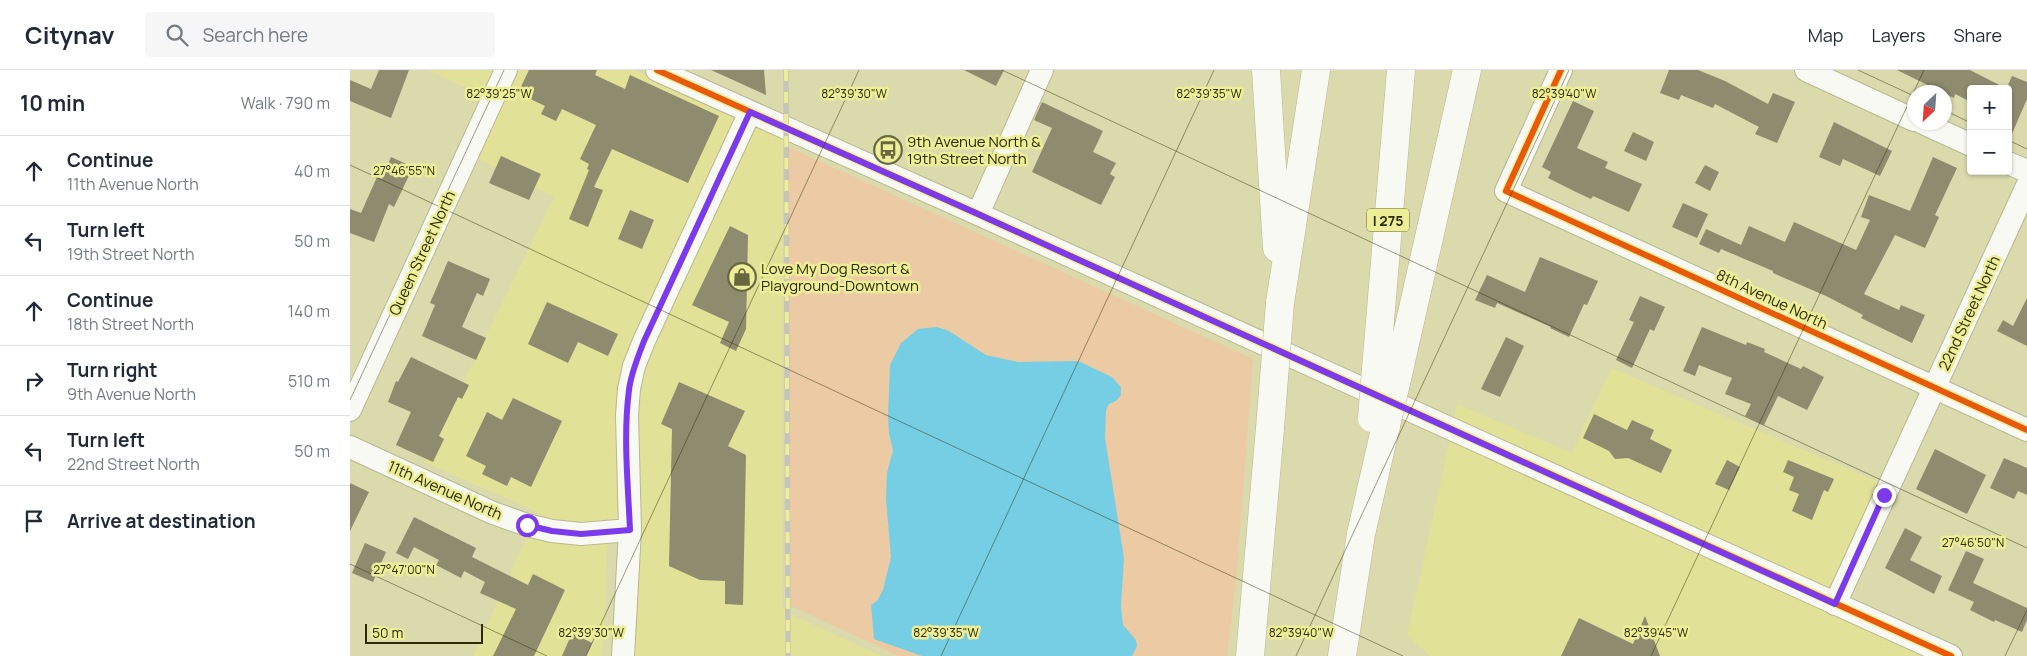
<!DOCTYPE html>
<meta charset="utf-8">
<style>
:root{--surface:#fff;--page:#f6f6f7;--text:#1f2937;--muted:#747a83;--line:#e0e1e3}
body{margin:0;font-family:Manrope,sans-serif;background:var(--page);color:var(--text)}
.controls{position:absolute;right:15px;top:15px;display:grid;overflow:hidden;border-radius:5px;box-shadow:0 1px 4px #0004}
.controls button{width:45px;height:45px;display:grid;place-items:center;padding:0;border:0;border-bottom:1px solid var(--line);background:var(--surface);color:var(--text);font:25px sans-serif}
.compass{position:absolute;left:1557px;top:15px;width:45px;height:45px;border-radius:50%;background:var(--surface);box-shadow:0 1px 4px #0004;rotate:205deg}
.scale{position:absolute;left:15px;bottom:12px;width:118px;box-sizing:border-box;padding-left:5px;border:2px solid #2b2b06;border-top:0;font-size:14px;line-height:18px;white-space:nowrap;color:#2b2b06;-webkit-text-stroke:4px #eeee98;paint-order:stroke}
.stop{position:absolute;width:15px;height:15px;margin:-11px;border:4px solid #7c3aed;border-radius:50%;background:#fff}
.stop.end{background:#7c3aed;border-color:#fff;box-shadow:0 1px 5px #0008}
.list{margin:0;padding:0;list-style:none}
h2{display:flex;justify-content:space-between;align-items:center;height:65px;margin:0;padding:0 20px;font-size:21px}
h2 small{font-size:16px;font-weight:400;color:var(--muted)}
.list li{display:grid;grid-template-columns:32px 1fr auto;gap:15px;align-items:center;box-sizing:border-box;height:70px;padding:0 20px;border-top:1px solid var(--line)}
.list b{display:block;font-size:19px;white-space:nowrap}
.list p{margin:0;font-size:16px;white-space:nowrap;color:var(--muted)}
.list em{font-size:16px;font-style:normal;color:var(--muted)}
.icon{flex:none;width:28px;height:28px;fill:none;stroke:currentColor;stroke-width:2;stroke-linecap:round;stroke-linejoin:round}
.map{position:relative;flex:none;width:1677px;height:586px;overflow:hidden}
header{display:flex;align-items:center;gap:30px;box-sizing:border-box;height:70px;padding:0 25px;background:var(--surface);border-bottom:1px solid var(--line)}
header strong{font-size:24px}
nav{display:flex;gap:28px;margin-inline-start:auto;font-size:18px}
.search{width:350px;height:45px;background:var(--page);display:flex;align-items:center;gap:12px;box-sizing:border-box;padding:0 18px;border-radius:5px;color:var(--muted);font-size:19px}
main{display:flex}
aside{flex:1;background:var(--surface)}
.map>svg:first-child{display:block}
</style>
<header>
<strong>Citynav</strong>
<div class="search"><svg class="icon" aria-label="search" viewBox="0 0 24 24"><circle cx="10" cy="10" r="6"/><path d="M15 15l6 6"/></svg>Search here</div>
<nav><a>Map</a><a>Layers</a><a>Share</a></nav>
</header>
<main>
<aside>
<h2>10 min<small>Walk · 790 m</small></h2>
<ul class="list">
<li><svg class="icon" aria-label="ahead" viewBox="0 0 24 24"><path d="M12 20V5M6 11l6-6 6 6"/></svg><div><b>Continue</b><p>11th Avenue North</p></div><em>40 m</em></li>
<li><svg class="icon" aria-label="left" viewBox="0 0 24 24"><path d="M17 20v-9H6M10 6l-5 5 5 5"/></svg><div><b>Turn left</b><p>19th Street North</p></div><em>50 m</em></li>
<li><svg class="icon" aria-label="ahead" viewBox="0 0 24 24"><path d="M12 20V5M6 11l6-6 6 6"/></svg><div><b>Continue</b><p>18th Street North</p></div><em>140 m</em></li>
<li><svg class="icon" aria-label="right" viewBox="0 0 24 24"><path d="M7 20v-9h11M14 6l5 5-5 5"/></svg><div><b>Turn right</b><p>9th Avenue North</p></div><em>510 m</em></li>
<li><svg class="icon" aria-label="left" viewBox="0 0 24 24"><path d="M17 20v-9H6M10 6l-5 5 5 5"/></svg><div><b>Turn left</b><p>22nd Street North</p></div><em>50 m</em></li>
<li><svg class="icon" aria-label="arrive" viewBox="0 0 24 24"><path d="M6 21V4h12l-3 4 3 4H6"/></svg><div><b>Arrive at destination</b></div></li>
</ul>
</aside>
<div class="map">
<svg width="1677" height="586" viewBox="0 0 1677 586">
<rect width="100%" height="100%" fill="#dadaac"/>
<path fill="#e1e198" d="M78,0H147L135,27Z
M165,0H285L389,47L286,268L271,451L232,455L185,448L187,442L74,392L204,127L125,87Z
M403,54L440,70L433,75L432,536L436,542L531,586H281L285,373L292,298Z
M1261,298L1531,413L1482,522L1104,350L1107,334L1222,383Z
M1100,369L1578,586H1080L1057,565Z
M178,464L258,471L253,586H123Z"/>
<path fill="#eccaa4" d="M436,76L903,289L886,510L877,586H549L439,535Z"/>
<path fill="#75cee3" d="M587,257L599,261L636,285L668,292L728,291L762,307L771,317V325L766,331L759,334L756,340L755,368L774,488L771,536L773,555L786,570L787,576L782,586H572L524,569L521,535L527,531L533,520L541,487L536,429L537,403L543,380L539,364L538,346L540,295L551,273L568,259Z"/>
<path fill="#8e8b6e" d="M29,0H59L41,48L0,31V10L21,19Z
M179,0H247L245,5L275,19L280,5L369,46L338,113L262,79L244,117L253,120L238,157L219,149L239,100L237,99L239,94L230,89L246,55L212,39L206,51L191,44L195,36L168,23Z
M361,0H414L416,25Z
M614,0H654L646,16Z
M1319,0H1348L1375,11L1418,34L1423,23L1445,32L1427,73L1405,64L1409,57L1365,34L1363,38L1331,25L1329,30L1310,23Z
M1547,0H1620L1657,19H1621V32L1605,24L1604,28Z
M1662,6L1677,12V29L1658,73V15Z
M1223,31L1244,41L1227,78L1258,92L1255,98L1292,114L1279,142L1243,126L1241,129L1226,122L1198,108L1201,102L1192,97Z
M692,32L753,61L743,82L766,93L760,104L765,107L751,135L682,102L702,58L684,50Z
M1484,52L1542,81L1530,106L1493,89L1490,96L1469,87Z
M1283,62L1304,72L1296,91L1274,81Z
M151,86L191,104L179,130L139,113Z
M41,87L63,97L44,137L39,134L24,172L0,163V139L11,143L27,107L32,109Z
M1583,87L1607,98L1585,145L1589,147L1575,178L1545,165L1514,224L1549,240L1551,235L1575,245L1562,273L1511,248L1513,245L1476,226L1423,203V201L1371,179L1369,183L1349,174L1356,159L1391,175L1399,156L1435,172L1444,152L1506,180L1520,150L1511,147L1519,125L1560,141Z
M1355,95L1369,102L1360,121L1345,113Z
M1333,133L1358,144L1347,168L1322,157Z
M280,140L304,150L292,179L268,169Z
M380,156L398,165L396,259L386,281L370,273L379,252L342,235Z
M1190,187L1248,211L1237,235L1234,234L1219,267L1200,258L1201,257L1147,233L1145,238L1125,230L1137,205L1175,222Z
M98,191L140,209L133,226L127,223L112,257L136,268L126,290L72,266L85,235L80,233Z
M1290,226L1315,237L1304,261L1300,259L1282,298L1266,290L1284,252L1279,250Z
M1677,228V276L1647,261L1653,250L1663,256Z
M197,232L268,264L258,286L228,272L218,293L178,274Z
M1352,257L1396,275L1397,272L1415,279L1414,282L1451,299L1453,296L1474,307L1457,340L1428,326L1414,355L1395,346L1401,334L1375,324L1382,308L1349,295L1345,306L1333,301Z
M1156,267L1174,276L1150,327L1131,319Z
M61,287L119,315L112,329L108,327L89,366L94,369L83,392L46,375L61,342L38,332L46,311L48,312Z
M329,312L395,341L378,376L396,385L393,535L375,534V511L350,510L319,496L322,359L311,354Z
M163,328L212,351L181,417L161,407L157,416L132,404L136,396L116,386L137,342L152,350Z
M1244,344L1277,360L1282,350L1304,360L1300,369L1322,380L1311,403L1278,388L1265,389L1259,381L1233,368Z
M1585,379L1636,405L1617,444L1566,419Z
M1654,388L1677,398V425L1668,421L1664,429L1640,418Z
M1377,390L1390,397L1379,420L1365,414Z
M1438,390L1484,409L1478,422L1474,420L1462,450L1442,441L1449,424L1439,420L1444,407L1433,402Z
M0,413L19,422L0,461Z
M64,447L126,478L122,487L178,515L183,504L215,520L184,586H143L166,539L130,523L135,512L114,501L111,508L86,495L89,490L64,477L58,489L46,483Z
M1555,458L1572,467L1560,490L1592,506L1584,524L1535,498Z
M15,473L36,482L23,512L2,503Z
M1616,481L1634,489L1623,513L1677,538V550L1672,562L1645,550L1644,552L1620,540L1624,532L1598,520Z
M1295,546L1310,586H1211L1229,548L1283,574Z
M222,563L242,573L236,586H212Z"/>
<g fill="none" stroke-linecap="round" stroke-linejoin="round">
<defs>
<path id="minor" d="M307,0L628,144L1601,586
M1211,0L1156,121L1677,360
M1456,0L1564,50
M1571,52L1621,75
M1658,93L1677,101
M628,144L692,0
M0,340L156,0
M0,377L143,443L177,455L202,461L231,464L280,460
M1485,534L1677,116
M273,586L280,460L277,345L279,319L284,296L294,271L400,42"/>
<path id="highway" d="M916,0L927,178
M930,233L966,0
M1026,299L1051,0
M1047,309L1117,0
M900,586L920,358
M992,586L1011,464L1036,355"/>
</defs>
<use href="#minor" stroke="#b8b893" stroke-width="24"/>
<use href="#highway" stroke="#b8b893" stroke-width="29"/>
<use href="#minor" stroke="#f9f9f3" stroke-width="22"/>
<use href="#highway" stroke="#f9f9f3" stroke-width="28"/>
<defs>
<path id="rail" d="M436,0L438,586"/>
</defs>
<use href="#rail" stroke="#c6c6b8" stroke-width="5.5"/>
<use href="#rail" stroke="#eeee98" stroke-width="4" stroke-dasharray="11" stroke-linecap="butt"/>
<defs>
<path id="highway-bridge" d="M1022,348L1026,299
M1036,355L1047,309
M920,358L930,233"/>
</defs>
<use href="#highway-bridge" stroke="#b8b893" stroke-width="29" stroke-linecap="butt"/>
<use href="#highway-bridge" stroke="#f9f9f3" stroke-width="28"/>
<defs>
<path id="cycleway" d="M307,0L628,144L1601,586
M1211,0L1156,121L1677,360"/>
</defs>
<use href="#cycleway" stroke="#eeee98" stroke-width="9"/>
<use href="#cycleway" stroke="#e8590c" stroke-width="6"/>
</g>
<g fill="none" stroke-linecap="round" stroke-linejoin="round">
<path stroke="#7c3aed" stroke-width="6" d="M177,455L202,461L231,464L280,460C278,414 273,366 279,320C281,303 288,287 294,271L400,42L628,144L1485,534L1534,425"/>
</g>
<path fill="none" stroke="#2b2b06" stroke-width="1" stroke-opacity="0.45" d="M652,0L1677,478M1508,0L1564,26M1594,40L1621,53M1658,70L1677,79M0,95L1053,586M0,330L154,0M0,494L197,586M236,586L509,0M591,586L864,0M946,586L1219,0M1301,586L1574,0M1655,586L1677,540"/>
<defs>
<symbol id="bus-ring" viewBox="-11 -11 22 22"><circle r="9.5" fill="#eeee98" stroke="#686840" stroke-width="1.5"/><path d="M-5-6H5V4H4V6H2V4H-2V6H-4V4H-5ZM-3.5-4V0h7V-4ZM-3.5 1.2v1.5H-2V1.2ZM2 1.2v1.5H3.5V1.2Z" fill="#686840"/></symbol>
<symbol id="shop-ring" viewBox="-11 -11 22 22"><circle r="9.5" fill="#eeee98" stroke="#686840" stroke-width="1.5"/><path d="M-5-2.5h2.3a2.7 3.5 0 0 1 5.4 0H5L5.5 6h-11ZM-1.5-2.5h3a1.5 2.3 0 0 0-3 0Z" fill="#686840"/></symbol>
</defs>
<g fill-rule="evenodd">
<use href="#bus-ring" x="522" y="64" width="32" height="32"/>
<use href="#shop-ring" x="376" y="191" width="32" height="32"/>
</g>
<g text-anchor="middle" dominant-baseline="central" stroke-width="5" stroke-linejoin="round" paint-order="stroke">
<rect fill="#eeee98" stroke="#666632" stroke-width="1" x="1017" y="138.5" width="42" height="23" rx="4"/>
<g font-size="14" font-weight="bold" fill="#2b2b06">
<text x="1038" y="150">I 275</text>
</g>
<g font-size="15" fill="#2b2b06" stroke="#eeee98" text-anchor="start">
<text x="557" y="71">9th Avenue North &amp;<tspan x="557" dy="17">19th Street North</tspan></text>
<text x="411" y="198">Love My Dog Resort &amp;<tspan x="411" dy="17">Playground-Downtown</tspan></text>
</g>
<g font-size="15" fill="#2b2b06" stroke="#eeee98">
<text transform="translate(72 183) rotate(-65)">Queen Street North</text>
<text transform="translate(1422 229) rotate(25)">8th Avenue North</text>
<text transform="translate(1619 243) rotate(-65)">22nd Street North</text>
<text transform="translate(95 420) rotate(24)">11th Avenue North</text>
</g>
</g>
<g font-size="12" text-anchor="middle" fill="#2b2b06" stroke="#eeee98" stroke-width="5" stroke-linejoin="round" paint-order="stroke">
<text x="149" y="28">82°39'25"W</text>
<text x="504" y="28">82°39'30"W</text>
<text x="859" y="28">82°39'35"W</text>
<text x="1214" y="28">82°39'40"W</text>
<text x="54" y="105">27°46'55"N</text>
<text x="1623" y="477">27°46'50"N</text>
<text x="54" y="504">27°47'00"N</text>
<text x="241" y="567">82°39'30"W</text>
<text x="596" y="567">82°39'35"W</text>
<text x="951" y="567">82°39'40"W</text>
<text x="1306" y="567">82°39'45"W</text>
</g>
</svg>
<div class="controls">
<button>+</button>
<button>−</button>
</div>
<svg class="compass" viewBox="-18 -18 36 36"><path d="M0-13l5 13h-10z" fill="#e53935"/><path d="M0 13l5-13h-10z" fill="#747a83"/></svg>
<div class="scale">50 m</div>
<div class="stop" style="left:177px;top:455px"></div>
<div class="stop end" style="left:1534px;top:425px"></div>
</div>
</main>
